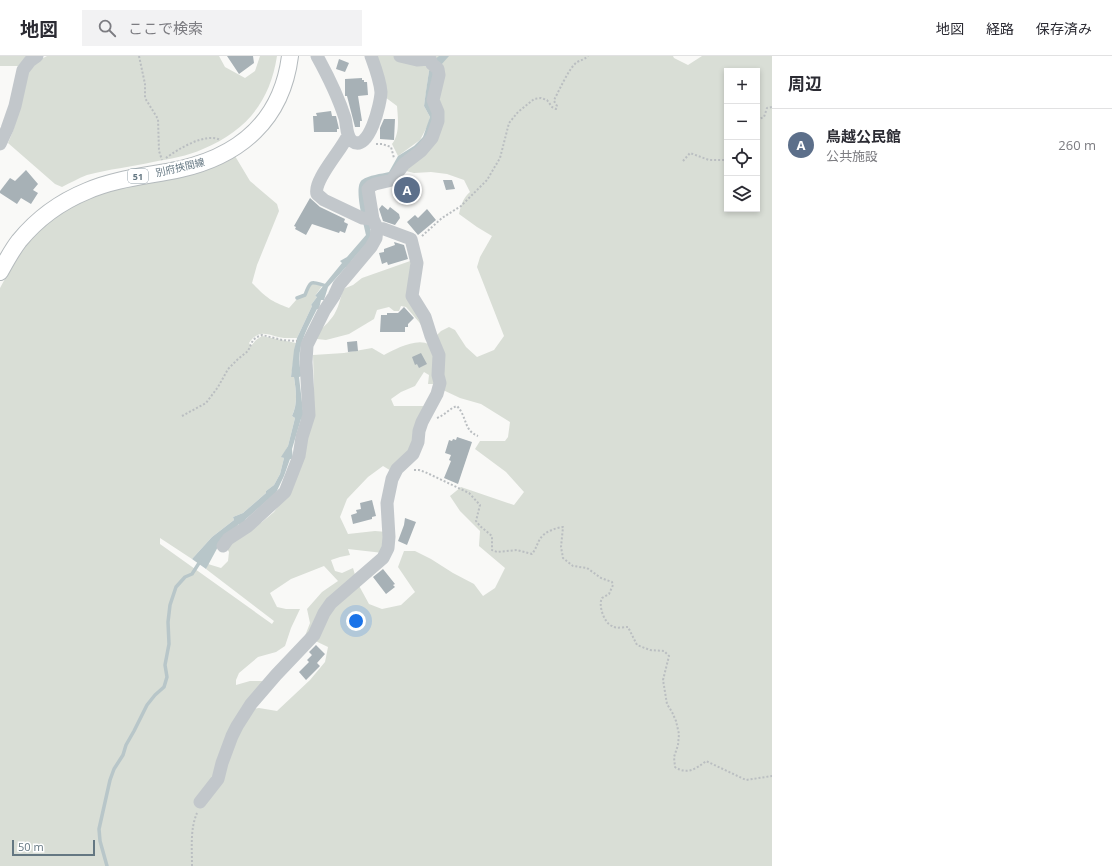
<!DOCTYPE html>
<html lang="ja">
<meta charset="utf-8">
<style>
:root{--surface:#fff;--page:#f2f2f3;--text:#2b2b33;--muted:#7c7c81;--line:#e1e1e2;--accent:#e5472a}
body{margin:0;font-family:"Open Sans","Noto Sans JP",sans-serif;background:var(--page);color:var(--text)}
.controls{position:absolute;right:12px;top:12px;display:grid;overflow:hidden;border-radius:0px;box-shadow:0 2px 6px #0003}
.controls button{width:36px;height:36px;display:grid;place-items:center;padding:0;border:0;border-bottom:1px solid var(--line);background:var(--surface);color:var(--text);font:20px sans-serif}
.scale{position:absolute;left:12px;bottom:10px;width:83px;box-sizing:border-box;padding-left:4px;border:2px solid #647782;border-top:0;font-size:11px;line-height:14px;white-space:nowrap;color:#647782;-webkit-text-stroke:3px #fff;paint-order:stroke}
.you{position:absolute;left:356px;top:565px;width:14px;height:14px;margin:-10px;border:3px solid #fff;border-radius:50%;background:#1a73e8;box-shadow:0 0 0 6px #1a73e833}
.badge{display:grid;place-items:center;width:26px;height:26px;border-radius:50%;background:var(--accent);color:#fff;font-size:13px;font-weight:700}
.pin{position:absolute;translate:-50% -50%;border:2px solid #fff;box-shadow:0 1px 4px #0006}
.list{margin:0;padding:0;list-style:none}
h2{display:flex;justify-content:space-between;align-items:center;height:52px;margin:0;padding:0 16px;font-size:17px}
h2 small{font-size:13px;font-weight:400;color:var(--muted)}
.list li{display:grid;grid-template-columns:26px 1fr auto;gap:12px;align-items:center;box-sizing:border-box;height:72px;padding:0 16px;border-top:1px solid var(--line)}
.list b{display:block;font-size:15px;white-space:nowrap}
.list p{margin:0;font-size:13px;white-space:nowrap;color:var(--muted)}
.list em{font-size:13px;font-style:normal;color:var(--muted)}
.icon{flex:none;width:22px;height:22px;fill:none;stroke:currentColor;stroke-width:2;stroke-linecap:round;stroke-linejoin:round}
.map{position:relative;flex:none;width:772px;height:810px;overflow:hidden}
header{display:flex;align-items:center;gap:24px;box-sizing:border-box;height:56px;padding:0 20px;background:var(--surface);border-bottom:1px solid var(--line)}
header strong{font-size:19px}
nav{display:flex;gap:22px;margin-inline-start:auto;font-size:14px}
.search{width:280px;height:36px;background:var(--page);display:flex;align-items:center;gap:10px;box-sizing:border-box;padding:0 14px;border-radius:0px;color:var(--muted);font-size:15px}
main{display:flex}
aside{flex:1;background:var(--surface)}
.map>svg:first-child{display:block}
</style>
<header>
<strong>地図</strong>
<div class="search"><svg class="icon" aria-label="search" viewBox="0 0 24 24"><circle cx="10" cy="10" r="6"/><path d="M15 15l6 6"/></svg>ここで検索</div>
<nav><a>地図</a><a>経路</a><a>保存済み</a></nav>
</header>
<main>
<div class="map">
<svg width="772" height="810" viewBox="0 0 772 810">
<rect width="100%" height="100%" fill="#f9f9f7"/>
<path fill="#d9ded6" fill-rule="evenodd" d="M0,0H30L18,10H0Z
M47,0H219L225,11L245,22L255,15L260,0H277C270,46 246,75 203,93C188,100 169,103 153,106C131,111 109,113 87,119C79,122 70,127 62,131L55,128L8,87L13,75L28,15L34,7Z
M376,0H397L431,10L429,15L424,50L430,61L428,69L420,84L398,100L392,88C400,78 398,62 397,50L385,41Z
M403,0H673L674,2L688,9L702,0H772V810H0V232L13,208L32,181L57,160L76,147L91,141L122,132L224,106L235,100L250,125L277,148L279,155L257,209L252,227C266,241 270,245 289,252L297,243L305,239L308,232L315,226L322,230L315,240L317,241L311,249L312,250L297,282C293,282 288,282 284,282C269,280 260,271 249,287L251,290L256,284L262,280L296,287L291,321H294C296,336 298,346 292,360L295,362L288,390L282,401L284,402L280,418L274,429L266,435V437L243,457L233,461L234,464L212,481L192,503L160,482V488L272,568L274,565L206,513L208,508L221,512L228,505L229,496L226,491L249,473L262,466L274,456L288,437L312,361L314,332L313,299L344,297L372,292L384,299C396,293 428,275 435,297C437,305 436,317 437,326L433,328H428L429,319L424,316L415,330L401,336L391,343L394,350H428L413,391L393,416L383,410L368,421L347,443L340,461L348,478L375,475L387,476L383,497L348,493L350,499L340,501L331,504L335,515L342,517L353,512L357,526L369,548L382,553L401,549L415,536L398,511L404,495H415L431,503L453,517L474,528L483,540L495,532L505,512L479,490L480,475L460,455L450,440L461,431L514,449L524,436L506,416L475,393L480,385H505L508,381L510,366L481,348L460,342L443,334L437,279L441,275L449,271L455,274L466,291L477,301L494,294L504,280L477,211L480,201L492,180L477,171L459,158C461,149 463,142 470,136L464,124L447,118L431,116L414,117L402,114L409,105L439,55L440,13ZM727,15H757V153H727ZM324,510L338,525L322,536L307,553L310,567L305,580L328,591L325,606L310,624L277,655L259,652L244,654L266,625H250L236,629V624L239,617L258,601L276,596L285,590L291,572L300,553H286L277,551L270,537L291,523Z
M413,204L423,272L419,266L406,251L401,250L399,255H394L389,251L377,254L374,263L349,278L326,284L317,283L316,278C335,261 337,257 343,233L353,229L362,222Z"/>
<path fill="#b8c6c9" d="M439,0H449L441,9L434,73L395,118L375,126L370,163L371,183L352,204L348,212L346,211L328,231L324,244H321L319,253H317C306,275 294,294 302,320L299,321L304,363H301L292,393L293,403H290L284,420L273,443L270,442L246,463L241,471L239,468L220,487L206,513L192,503L212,481L234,464L233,461L243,457L266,437V435L274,429L280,418L284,402L281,401L288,390L295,362L292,360C298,347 296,335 294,321H291L294,294L297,282L312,250L311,249L317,241L315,240L342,207L340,205L347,201L366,179C364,168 353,131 362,124C369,119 381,118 389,116L398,100L414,90L423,81L430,61L424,50L426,35L429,15L434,4Z"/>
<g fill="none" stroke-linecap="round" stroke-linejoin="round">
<path stroke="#b8c6c9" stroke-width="3.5" d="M297,242L305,239C311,222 312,226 326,230
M107,810L100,785L99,773L110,724L114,713L123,699L126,689L134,675L147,649L155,639L164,631L167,621L165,609L169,588L168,566L170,549L176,531L185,521L192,518L201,504"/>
</g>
<path fill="#a7b1b6" d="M227,0H253L254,7L239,18Z
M339,3L349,7L345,16L336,13Z
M362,22V24H364V26H367L368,39L358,40L362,65H360V71H355L347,40H345V23Z
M331,55L332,60H336L339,73H337V76H314L313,60H317L316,57Z
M384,63H395L394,84L380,83V72Z
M26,114L38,128L33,134L38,137L31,148L21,142L17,148L0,137V135L10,122L15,125Z
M443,124H452L455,133L446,134Z
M416,126L418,139L399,141L397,130L399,128Z
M310,142L320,151L345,163L344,166L348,168L345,177L340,175L339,177L312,168L306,179L295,173L296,171L294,170Z
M382,149L388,154L390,151L399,158L400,162L395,169L383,165L379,153Z
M427,153L436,164L418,179L407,166L415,159L418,162Z
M394,186L404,189L408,203L388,209L387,206L382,208L379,197L384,196V193L395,189Z
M404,251L414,262L408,268V271H405V276H380L381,259H387V257H398Z
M357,285L358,295L348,296L347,286Z
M421,297L427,308L419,312L417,308L415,309L412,301Z
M457,381L472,386L458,428L444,422L451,405L449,404L451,399L445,397L449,384L452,385L453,383L456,384Z
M372,444L376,460L372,461V463L353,468L351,459L357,457L356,454L361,453L360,447Z
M405,462L416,466L407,489L398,485L404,469Z
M383,513L395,528L393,529L395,531L386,538L373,521Z
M316,589L325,598L317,607L320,610L306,624L299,616L309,606L307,604L312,599L309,596Z"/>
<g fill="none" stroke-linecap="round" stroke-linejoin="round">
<defs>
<path id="major" d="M0,216C6,205 12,194 19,185C37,163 60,146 87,135C117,122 149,120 181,113C241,99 282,63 290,0"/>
</defs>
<use href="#major" stroke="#b4babd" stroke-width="18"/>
<path stroke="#babec1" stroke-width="2" stroke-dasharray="2 2" stroke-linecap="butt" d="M139,0L145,28V42L158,63L159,95L162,104
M757,64L764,61L767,52L772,51
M376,88H382L391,91L394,102
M166,102C178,93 206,76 220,84
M683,105L690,97L709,104H727
M422,180L442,162L461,150L487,124L500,102L509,67L518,56L534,43L541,42L547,44L552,51L556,53L557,50L554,45L555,42C560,33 569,12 577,6C581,4 584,4 588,0
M182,360L206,347L218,331L228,313L238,303L248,295L253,284L257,281L262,279L282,284L297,285
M437,362C445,359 450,352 457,350C468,362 463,374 478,380
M414,414H419L425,416L469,437L480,449L476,465L480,470L492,480V494L497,496L517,494L532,498C536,493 537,488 540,483C544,476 555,472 563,471L561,491L563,502L573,510L587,512L601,522L612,526L613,529L609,538L602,542C598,549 604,567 612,570C616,573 623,571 628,571L637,589L650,594L664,595L669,600L663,624L667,648L672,656L676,665L679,678L678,689L674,701L675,711C687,719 696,713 706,705L746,724L772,720
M192,810C192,792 190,773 197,757"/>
<path stroke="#c2c7cb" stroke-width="13" d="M317,0C328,20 338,40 345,62C347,69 346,80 352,85C369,98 381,46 381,36C380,24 375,11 371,0
M0,88L7,73L15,50L23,14L30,5L37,0
M373,163L368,133L371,130L375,128L392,124L404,108L421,95L432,82L438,65V56L433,44L439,19L438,13L432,8L430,3L417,4L400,0
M223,490L228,483L248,470L285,436L299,400L302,381L309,359L306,306L307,289L324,255L334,240L339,229L371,191L376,182L377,172
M200,746L218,723L222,707L232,680L237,670L251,648L276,619L314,579L324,557L331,547L383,502L388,492L389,481L387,447L392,423L397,413L413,398L418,386L419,375L422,366L437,338L440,327L438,319L439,299L431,280L425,261L412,240L417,207L411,183L384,173L377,172L373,163L362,162L324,144L317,138C313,124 342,94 348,79"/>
<use href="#major" stroke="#fff" stroke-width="16"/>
</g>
<g text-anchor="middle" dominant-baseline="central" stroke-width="4" stroke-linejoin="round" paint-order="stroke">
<rect fill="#fff" stroke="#92a0a8" stroke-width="1" x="128" y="113" width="20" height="14" rx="3"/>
<g font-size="9" font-weight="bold" fill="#647782">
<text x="138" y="120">51</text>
</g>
<g font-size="10" fill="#647782" stroke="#fff">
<text transform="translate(180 111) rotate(-13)">別府挾間線</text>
</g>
</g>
</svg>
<div class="controls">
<button>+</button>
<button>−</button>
<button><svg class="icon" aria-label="locate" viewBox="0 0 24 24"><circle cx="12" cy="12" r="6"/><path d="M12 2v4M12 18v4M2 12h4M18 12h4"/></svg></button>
<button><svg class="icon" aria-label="layers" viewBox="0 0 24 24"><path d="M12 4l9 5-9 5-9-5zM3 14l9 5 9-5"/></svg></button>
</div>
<div class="scale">50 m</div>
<div class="you"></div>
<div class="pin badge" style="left:407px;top:134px;background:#5c6f8a">A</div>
</div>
<aside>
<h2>周辺<small></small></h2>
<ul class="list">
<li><span class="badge" style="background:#5c6f8a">A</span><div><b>鳥越公民館</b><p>公共施設</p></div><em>260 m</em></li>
</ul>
</aside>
</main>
